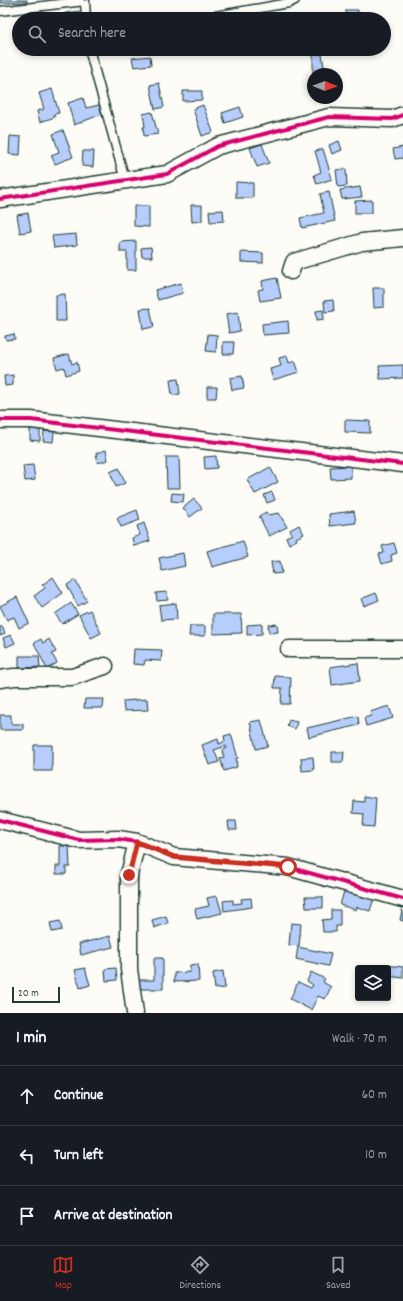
<!DOCTYPE html>
<meta charset="utf-8">
<style>
:root{--surface:#171b24;--page:#20242c;--text:#f1f3f6;--muted:#9ea1a6;--line:#363941;--accent:#c8321e}
body{margin:0;font-family:Dekko,sans-serif;background:var(--page);color:var(--text)}
.controls{position:absolute;right:12px;bottom:12px;display:grid;overflow:hidden;border-radius:4px;box-shadow:0 2px 6px #0003}
.controls button{width:36px;height:36px;display:grid;place-items:center;padding:0;border:0;border-bottom:1px solid var(--line);background:var(--surface);color:var(--text);font:20px sans-serif}
.compass{position:absolute;left:307px;top:68px;width:36px;height:36px;border-radius:50%;background:var(--surface);box-shadow:0 2px 6px #0003;rotate:91deg}
.scale{position:absolute;left:12px;bottom:10px;width:48px;box-sizing:border-box;padding-left:4px;border:2px solid #1f3d34;border-top:0;font-size:11px;line-height:14px;white-space:nowrap;color:#1f3d34;-webkit-text-stroke:3px #fdfcf7;paint-order:stroke}
.stop{position:absolute;width:12px;height:12px;margin:-9px;border:3px solid #c8321e;border-radius:50%;background:#fff}
.stop.end{background:#c8321e;border-color:#fff;box-shadow:0 1px 4px #0008}
.list{margin:0;padding:0;list-style:none}
h2{display:flex;justify-content:space-between;align-items:center;height:52px;margin:0;padding:0 16px;font-size:17px}
h2 small{font-size:13px;font-weight:400;color:var(--muted)}
.list li{display:grid;grid-template-columns:26px 1fr auto;gap:12px;align-items:center;box-sizing:border-box;height:60px;padding:0 16px;border-top:1px solid var(--line)}
.list b{display:block;font-size:15px;white-space:nowrap}
.list em{font-size:13px;font-style:normal;color:var(--muted)}
.icon{flex:none;width:22px;height:22px;fill:none;stroke:currentColor;stroke-width:2;stroke-linecap:round;stroke-linejoin:round}
.map{position:relative;flex:none;width:403px;height:1013px;overflow:hidden}
.search{position:absolute;background:var(--surface);box-shadow:0 2px 6px #0003;left:12px;right:12px;top:12px;height:44px;display:flex;align-items:center;gap:10px;box-sizing:border-box;padding:0 14px;border-radius:22px;color:var(--muted);font-size:15px}
.sheet{height:232px;background:var(--surface)}
nav{display:flex;justify-content:space-around;align-items:center;box-sizing:border-box;height:56px;border-top:1px solid var(--line);background:var(--surface);font-size:11px;color:var(--muted)}
nav a{display:grid;justify-items:center;gap:2px}
nav .on{color:var(--accent)}
.map>svg:first-child{display:block}
</style>
<div class="map">
<svg width="403" height="1013" viewBox="0 0 403 1013">
<rect width="100%" height="100%" fill="#fdfcf7"/>
<filter id="ink" filterUnits="userSpaceOnUse"><feTurbulence type="fractalNoise" baseFrequency=".025" numOctaves="2"/><feDisplacementMap in="SourceGraphic" scale="8" xChannelSelector="R" yChannelSelector="G"/><feConvolveMatrix kernelMatrix="1 2 1 2 8 2 1 2 1" color-interpolation-filters="sRGB"/></filter>
<g filter="url(#ink)">
<path fill="#b7cefd" stroke="#1f3d34" d="M0,0H27V2L0,3Z
M346,10H358L359,19H334V16H346Z
M79,11L80,19H66L65,13Z
M301,17H311V19H301Z
M200,49H217L201,51Z
M322,54L325,74H313V76V55Z
M150,56L151,65L134,67L132,58Z
M159,83L164,107L155,109L150,85Z
M52,89L59,113L54,114L55,117L40,122L37,111L44,109L39,93Z
M183,91H202V100L183,101Z
M83,98L86,108L99,105L102,114L74,125L68,103Z
M203,105L213,132L202,136L193,109Z
M240,107L243,117L225,123L222,113Z
M152,112L158,134L144,136L143,127H145L143,114Z
M63,130L73,157L55,164L51,155L59,152L53,134Z
M10,136L21,137L20,155L9,154Z
M339,141L342,150L332,154L329,145Z
M262,144L269,163L257,167L250,148Z
M403,147V158L395,159L393,149Z
M323,149L332,179L317,184L314,175L321,172L315,151Z
M83,151H94L93,167L82,166Z
M346,169L347,186L338,187L336,170Z
M236,182L253,183V198H236Z
M360,187L362,197L342,199L340,190Z
M329,192L335,221L302,228L300,218L324,213L320,194Z
M372,200V213H355V201Z
M191,205H202V221L192,222Z
M134,206H149V227L134,226Z
M223,210L224,221L210,222L209,211Z
M28,213L31,231L20,233L17,215Z
M76,234L77,245L54,248L52,236Z
M136,241V270H127V252H120V242Z
M151,247L152,257H142L141,248Z
M241,252L263,253V263L241,262Z
M277,278L281,298L260,301L258,290L263,289L262,281Z
M181,283L183,293L158,300L155,290Z
M373,288H384V307L374,308Z
M65,294L66,321H56V295Z
M333,300L334,311L325,312L324,301Z
M150,308L154,327L143,329L140,309Z
M323,310L324,319L317,320L316,311Z
M238,312L240,331L229,333L226,314Z
M288,321L289,333L263,335L262,324Z
M14,334L15,339L6,340L5,336Z
M208,334L217,335L216,352L206,351Z
M223,342H234L233,354H223Z
M69,354L72,364L77,362L79,371L66,375L64,367L57,369L54,358Z
M287,356L289,363L295,361L299,372L273,380L270,369L281,366L279,358Z
M403,365V378L380,379L379,366Z
M13,375V385L5,386L4,376Z
M242,376L244,388L232,390L230,378Z
M178,379L180,394L172,395L170,380Z
M207,387H217L216,398H207Z
M345,420L370,421V433L345,432Z
M30,429L40,430V441L30,440Z
M44,431L54,432L53,442L43,441Z
M106,450L108,460L98,463L96,453Z
M216,456L217,468L205,469L204,457Z
M166,457H179L180,488H167Z
M33,465L35,480L25,481L23,466Z
M351,466V478L331,479L330,467Z
M270,467L278,482L255,494L247,480Z
M119,468L125,483L116,487L110,472Z
M272,492L275,500L267,503L264,495Z
M172,493L184,494L183,502L171,501Z
M194,499L202,508L190,517L183,508Z
M137,510L140,520L121,527L117,518Z
M354,511L356,523L330,526L329,514Z
M266,512L268,515L279,513L287,527L269,536L259,516Z
M144,523L150,541L134,546L132,538L140,535L137,526Z
M299,525L304,534L296,538L297,540L289,544L286,537L292,534L290,530Z
M243,541L248,557L212,567L207,551Z
M394,543L397,553L391,555L392,561L382,564L379,554L384,553L382,546Z
M183,553L185,566L162,571L159,558Z
M280,561L282,573L273,574L271,562Z
M53,577L63,593L42,608L34,596L45,588L42,585Z
M75,580L87,601L78,606L67,585Z
M167,592L168,600L157,601L156,593Z
M376,593L379,600L364,606L361,599Z
M17,597L29,623L19,628L14,617L7,620L0,606Z
M71,603L78,614L62,624L55,614Z
M176,603L177,619L161,620L159,605Z
M90,610L101,633L91,638L79,615Z
M213,614H241L242,633L213,634Z
M262,624V634L247,635V625Z
M277,624L278,632L269,633L268,625Z
M2,626L5,634L0,636V627Z
M190,626H205V636H189Z
M11,635L15,643L6,647L3,638Z
M41,639L43,643L49,639L56,652L52,654L57,663L47,669L34,643Z
M134,649L162,650L161,661L145,660L144,665L133,664Z
M19,656H39L40,667L19,668Z
M358,663L360,681L332,685L330,667Z
M275,676L291,677L290,704H281L282,688H274Z
M85,699H104L103,708H84Z
M147,699L148,710L124,711L123,701Z
M389,706L393,718L366,726L364,718L371,716L370,712Z
M0,715H11V724H23V730H0Z
M358,716L359,725L309,737L307,728Z
M261,720L268,746L256,749L250,722Z
M289,720L297,722L295,729L287,726Z
M231,734L238,758H236L237,767L224,771L220,758L224,757L222,750L227,748L226,746L214,750L219,762L209,765L202,745L218,739L219,744L225,741L224,736Z
M34,745H52V771H34Z
M332,752H344L343,762H332Z
M313,757L314,770L302,771L301,758Z
M364,796L376,798L374,827L363,826L364,814L353,813L354,801L364,802Z
M228,821H236L237,830H229Z
M60,846H69L70,867H66V874H56V866H60Z
M345,888L374,898L370,911L357,907L356,910L340,905Z
M217,896L222,913L197,919L195,909L209,906L207,898Z
M305,897H323V908H306Z
M251,898L252,907L224,911L223,901L233,900V904L242,903L241,899Z
M331,910H340V926H336V932H323L322,920L331,919Z
M402,910L403,911V921L400,920Z
M166,916L168,923L154,928L152,920Z
M60,921L62,930L52,932L50,923Z
M291,923L301,924L299,946L289,945Z
M110,936L113,947L81,955L79,944Z
M298,947L331,954L328,966L296,959Z
M154,958H163V989H139V980H154Z
M198,964L199,981L174,982V973L190,972V965Z
M386,965L403,967V978L388,976V968H385Z
M85,968L90,985L80,988L75,970Z
M116,968L117,980L106,981L105,969Z
M223,971L225,988L215,989L213,973Z
M311,972L325,979L323,982L331,987L325,999L318,996L311,1010L290,999L298,982L311,988L313,985L307,981Z"/>
<g fill="none" stroke-linecap="round" stroke-linejoin="round">
<defs>
<path id="service" d="M0,11L85,1L86,19
M198,19L289,3L295,0
M89,49L125,180"/>
<path id="minor" d="M0,199L167,174L218,146L329,117L392,119L403,115
M291,271L294,262L362,242L403,238
M0,420H31L403,464
M289,649H403
M0,679L14,677H72L105,666
M0,820L79,840L118,839L137,842L174,857L288,867L403,899
M135,1013L129,969V875L137,842"/>
</defs>
<use href="#service" stroke="#1f3d34" stroke-width="11"/>
<use href="#minor" stroke="#1f3d34" stroke-width="19"/>
<use href="#service" stroke="#fdfcf7" stroke-width="8"/>
<use href="#minor" stroke="#fdfcf7" stroke-width="16"/>
<path stroke="#8e44ad" stroke-width="3" stroke-dasharray="6 3" stroke-linecap="butt" d="M85,0V1"/>
<defs>
<path id="cycleway" d="M0,199L167,174L218,146L329,117L392,119L403,115
M0,420H31L403,464
M0,820L79,840L118,839L137,842L174,857L288,867L403,899"/>
</defs>
<use href="#cycleway" stroke="#fdfcf7" stroke-width="6"/>
<use href="#cycleway" stroke="#d6006c" stroke-width="4"/>
</g>
</g>
<g fill="none" stroke-linecap="round" stroke-linejoin="round" filter="url(#ink)">
<path stroke="#c8321e" stroke-width="5" d="M129,875L137,842L174,857L288,867"/>
</g>
</svg>
<div class="controls">
<button><svg class="icon" aria-label="layers" viewBox="0 0 24 24"><path d="M12 4l9 5-9 5-9-5zM3 14l9 5 9-5"/></svg></button>
</div>
<svg class="compass" viewBox="-18 -18 36 36"><path d="M0-13l5 13h-10z" fill="#e53935"/><path d="M0 13l5-13h-10z" fill="#9ea1a6"/></svg>
<div class="scale">20 m</div>
<div class="stop" style="left:288px;top:867px"></div>
<div class="stop end" style="left:129px;top:875px"></div>
<div class="search"><svg class="icon" aria-label="search" viewBox="0 0 24 24"><circle cx="10" cy="10" r="6"/><path d="M15 15l6 6"/></svg>Search here</div>
</div>
<section class="sheet">
<h2>1 min<small>Walk · 70 m</small></h2>
<ul class="list">
<li><svg class="icon" aria-label="ahead" viewBox="0 0 24 24"><path d="M12 20V5M6 11l6-6 6 6"/></svg><div><b>Continue</b></div><em>60 m</em></li>
<li><svg class="icon" aria-label="left" viewBox="0 0 24 24"><path d="M17 20v-9H6M10 6l-5 5 5 5"/></svg><div><b>Turn left</b></div><em>10 m</em></li>
<li><svg class="icon" aria-label="arrive" viewBox="0 0 24 24"><path d="M6 21V4h12l-3 4 3 4H6"/></svg><div><b>Arrive at destination</b></div></li>
</ul>
</section>
<nav>
<a class="on"><svg class="icon" aria-label="map" viewBox="0 0 24 24"><path d="M3 6l6-2 6 2 6-2v14l-6 2-6-2-6 2zM9 4v14M15 6v14"/></svg>Map</a>
<a><svg class="icon" aria-label="directions" viewBox="0 0 24 24"><path d="M12 3l9 9-9 9-9-9zM9 14v-3h6M13 9l2 2-2 2"/></svg>Directions</a>
<a><svg class="icon" aria-label="saved" viewBox="0 0 24 24"><path d="M7 4h10v16l-5-4-5 4z"/></svg>Saved</a>
</nav>
